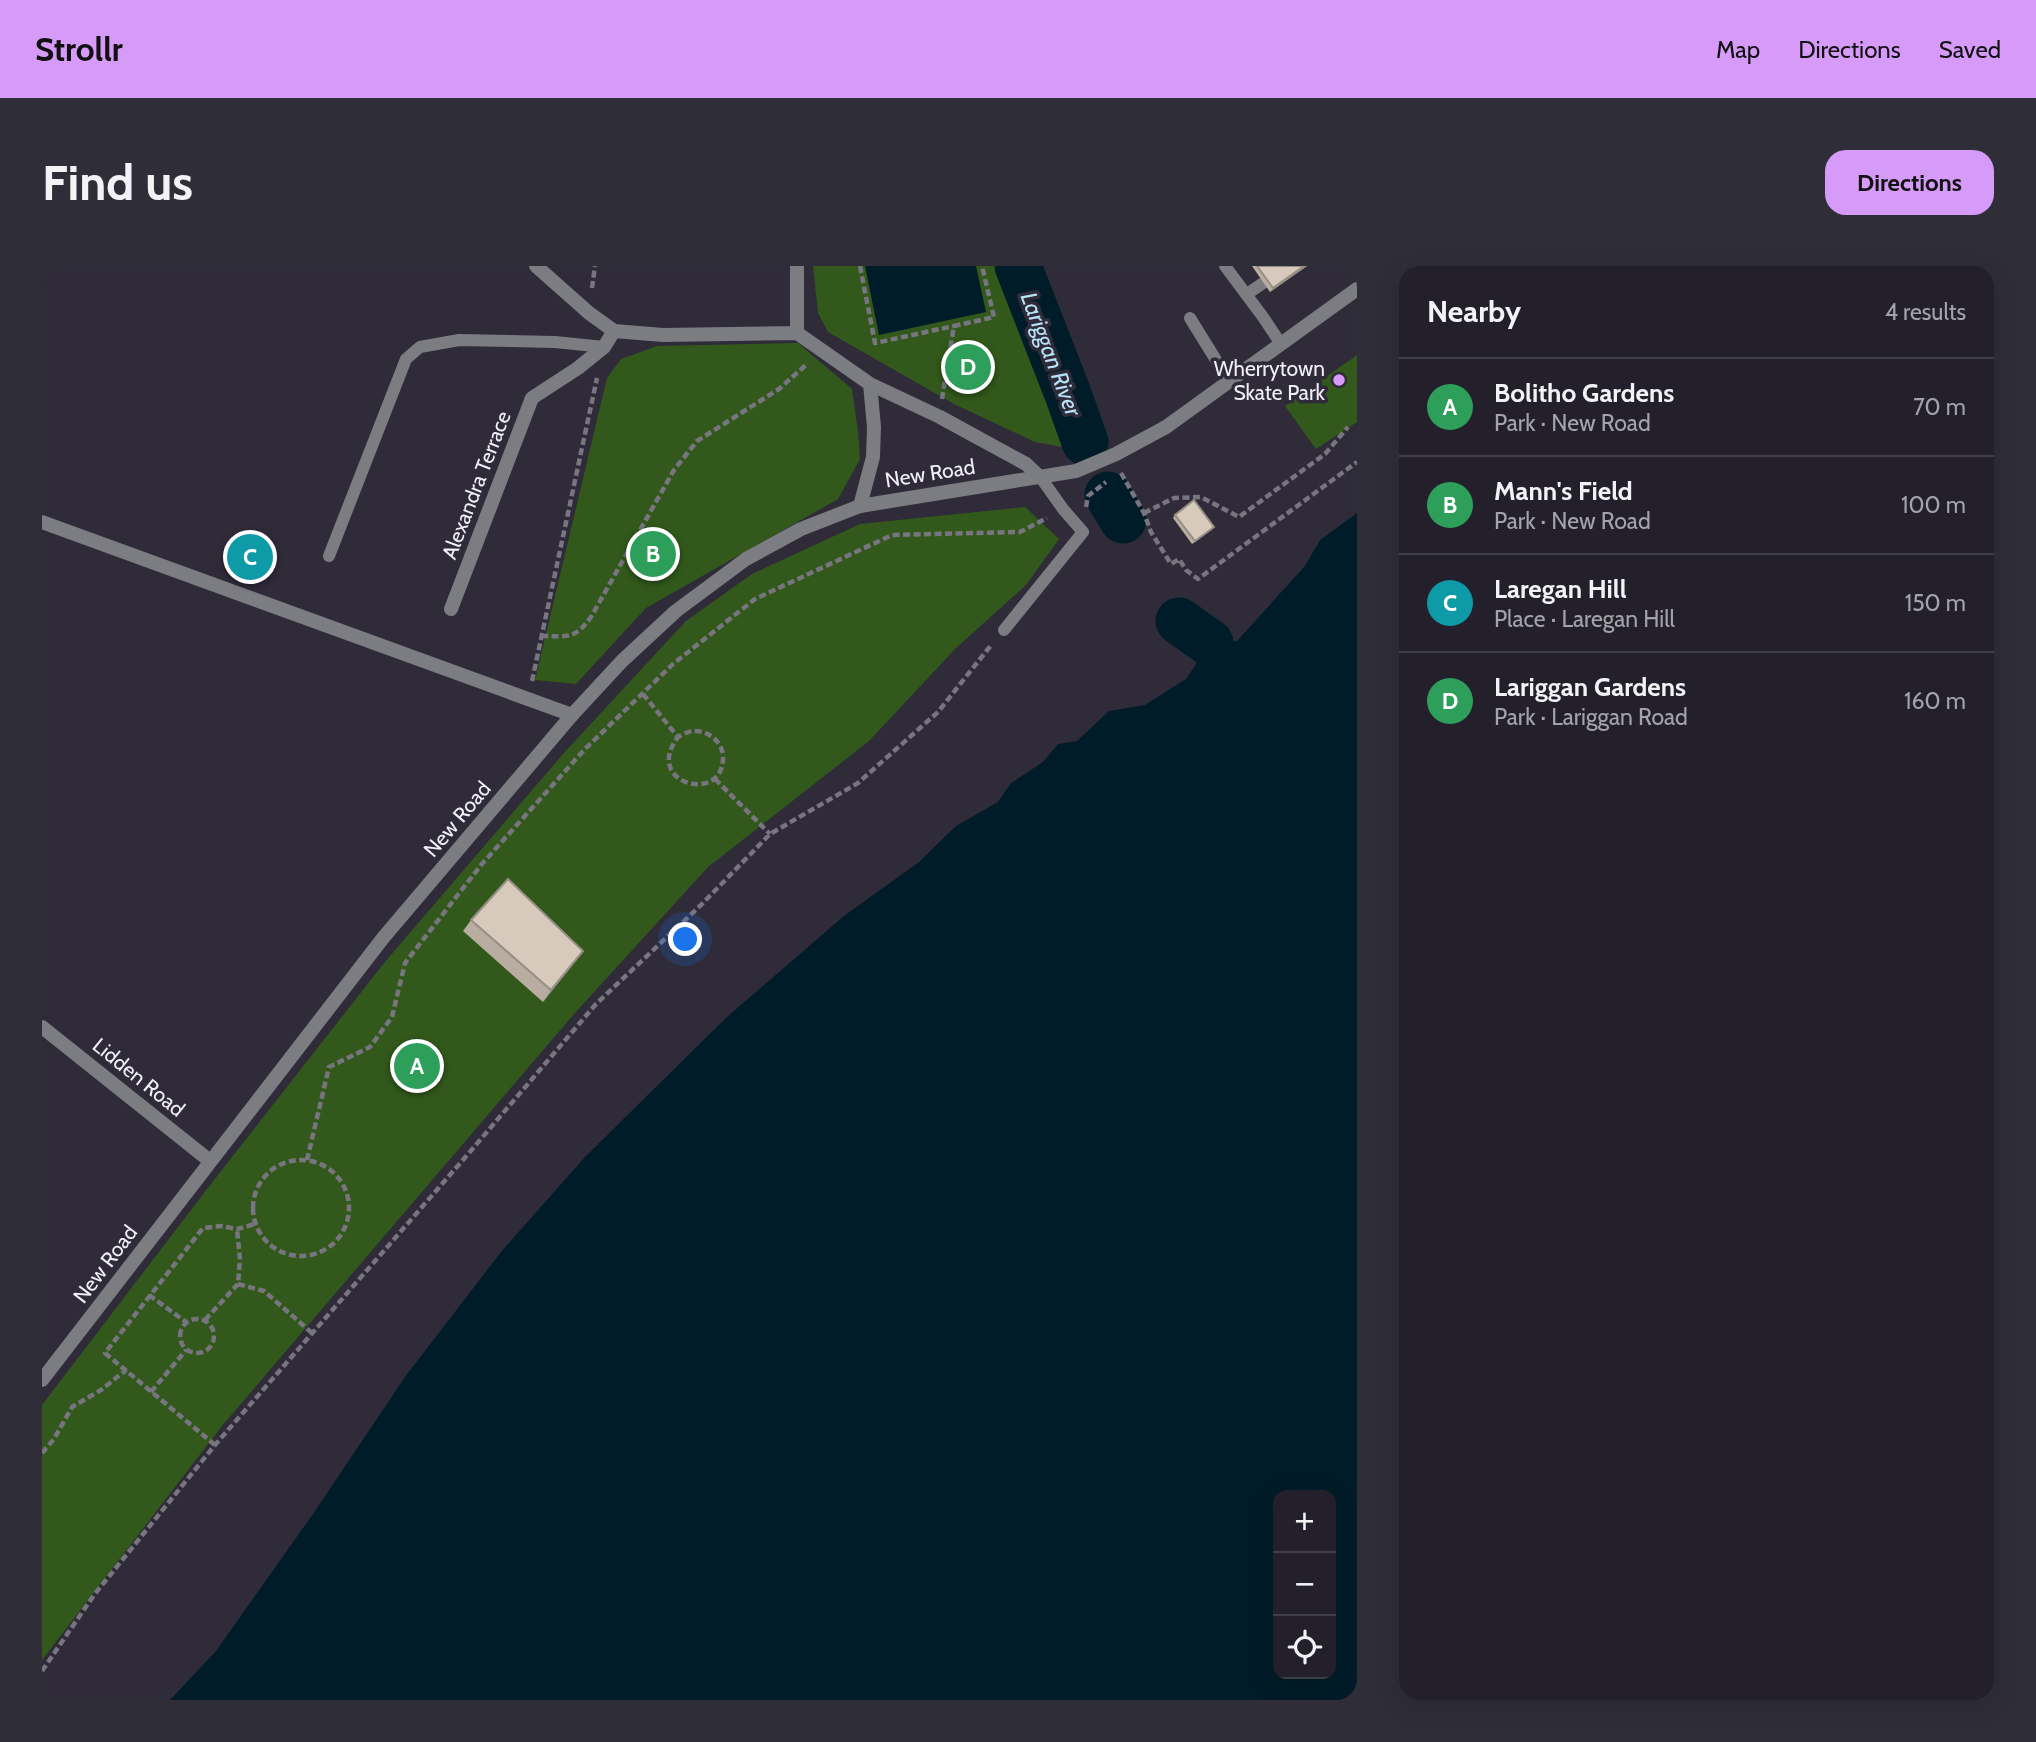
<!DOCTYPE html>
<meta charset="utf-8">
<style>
:root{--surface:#23202b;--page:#2f2d37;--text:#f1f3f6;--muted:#a3a3a9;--line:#403e47;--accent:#d69bf9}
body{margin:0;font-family:Cabin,sans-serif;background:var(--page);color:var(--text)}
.controls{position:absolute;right:21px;bottom:21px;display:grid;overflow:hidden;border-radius:14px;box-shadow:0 7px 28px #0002}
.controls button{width:63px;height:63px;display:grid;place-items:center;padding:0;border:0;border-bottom:2px solid var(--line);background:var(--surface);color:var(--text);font:35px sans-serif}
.you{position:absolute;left:644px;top:674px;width:24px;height:24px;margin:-18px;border:5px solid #fff;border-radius:50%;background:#1a73e8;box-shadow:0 0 0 10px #1a73e833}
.badge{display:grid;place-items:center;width:46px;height:46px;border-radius:50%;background:var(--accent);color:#fff;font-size:23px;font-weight:700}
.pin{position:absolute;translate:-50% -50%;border:4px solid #fff;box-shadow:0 2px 7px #0006}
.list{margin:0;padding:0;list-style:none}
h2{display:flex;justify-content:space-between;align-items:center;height:91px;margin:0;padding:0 28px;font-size:30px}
h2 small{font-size:23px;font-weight:400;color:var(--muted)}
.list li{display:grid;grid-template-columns:46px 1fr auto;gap:21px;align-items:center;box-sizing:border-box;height:98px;padding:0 28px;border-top:2px solid var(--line)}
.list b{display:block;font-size:26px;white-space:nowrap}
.list p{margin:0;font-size:23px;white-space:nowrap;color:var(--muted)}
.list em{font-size:23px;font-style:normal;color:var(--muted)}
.icon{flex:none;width:38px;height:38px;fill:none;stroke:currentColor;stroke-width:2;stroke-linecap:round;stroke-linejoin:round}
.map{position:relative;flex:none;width:1315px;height:1434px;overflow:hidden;border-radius:21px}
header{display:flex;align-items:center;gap:42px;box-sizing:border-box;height:98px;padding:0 35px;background:var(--accent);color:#111}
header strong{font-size:33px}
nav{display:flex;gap:38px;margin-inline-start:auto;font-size:24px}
.intro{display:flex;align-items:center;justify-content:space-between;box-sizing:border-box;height:168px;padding:0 42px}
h1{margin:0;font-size:49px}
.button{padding:18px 32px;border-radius:21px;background:var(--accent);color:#111;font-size:24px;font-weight:700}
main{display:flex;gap:42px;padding:0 42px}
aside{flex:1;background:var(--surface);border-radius:21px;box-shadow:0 7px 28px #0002}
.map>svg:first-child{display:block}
</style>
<header>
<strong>Strollr</strong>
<nav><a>Map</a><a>Directions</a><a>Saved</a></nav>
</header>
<div class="intro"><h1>Find us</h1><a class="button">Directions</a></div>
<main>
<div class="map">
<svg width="1315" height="1434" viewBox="0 0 1315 1434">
<rect width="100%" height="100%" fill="#2f2b39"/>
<path fill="#32591b" d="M771,0H970L1017,137L1020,181L993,176L912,138L786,66L776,47Z
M756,77L810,123L816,166L818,193L796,233L604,342L534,418L493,414L565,112L579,93L615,80Z
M1315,89V156L1274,183L1243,140Z
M983,241L1017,273L984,319L914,382L827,475L666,601L532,748L180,1160L0,1394V1139L165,923L342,697L521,488L644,355L710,308L818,258Z"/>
<path fill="#001c28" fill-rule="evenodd" d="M823,0H934L944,46L837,69Z
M1315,247V1434H128L174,1385L271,1248L363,1111L459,986L543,891L685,751L802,650L877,596L914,560L956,536L969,517L1001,496L1016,478L1035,475L1067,445L1103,439L1144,413L1168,377L1195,375L1263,300L1278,274ZM1289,1229V1408H1236V1229Z"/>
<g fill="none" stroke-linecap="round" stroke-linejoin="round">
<path stroke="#001c28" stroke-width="47" d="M976,0L1026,128L1043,176
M1066,229L1081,254
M1137,355L1168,377"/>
<path stroke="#787581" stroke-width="4.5" stroke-dasharray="7 3.5" stroke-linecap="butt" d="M818,0L833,77L912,60
M550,22L553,0
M900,133L912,60L952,51L940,0
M1079,207L1102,247L1109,266L1129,298L1137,293L1144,304L1156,313L1315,196
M1044,241L1046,230L1064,216
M1102,247L1132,232L1159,231L1197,251L1283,188L1306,161
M499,370C527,370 532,374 549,351L632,204L655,175L737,123L765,98
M490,415L555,112
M601,428L636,471C640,469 646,465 651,465C666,464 681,476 681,491C682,539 600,518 636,471
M673,513L728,568
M211 942a48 48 0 1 1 96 0a48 48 0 1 1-96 0Z
M265,894L287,801L328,781L350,751L363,697L439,599L543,483L631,398L713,333L850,269L978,266L1005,252
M196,1018L222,1025L270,1067
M107,1029L144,1056
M138 1070a17 17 0 1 1 34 0a17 17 0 1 1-34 0Z
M163,1054L196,1018L198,993L195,963
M109,1126L144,1084
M173,1179L63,1087L161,962L179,960L195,963L213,958
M0,1187L12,1173L30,1141L59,1124L84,1104
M0,1405L52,1329L173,1179L427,887L554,738L659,639L728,568L816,517L896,446L950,378"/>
<path stroke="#7c7c83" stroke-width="12" d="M1183,0L1221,51L1239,78
M1205,28L1246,0
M1148,52L1187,115
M287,290L364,93L378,81L417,74L513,76L562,81
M962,364L1041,266L1021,243L999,212"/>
<path stroke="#7c7c83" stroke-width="14" d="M494,0L547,47L572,65L621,69L755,67
M755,67L828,118L898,151L984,198L999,212
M755,67V0
M818,240L831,191L832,161L828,118
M0,256L530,449
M409,343L490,132L536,102L562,81L572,65
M0,761L168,895"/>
<path stroke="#7c7c83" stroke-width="14" d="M0,1114L341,672L530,449L580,395L634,345L704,293L759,263L818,240L1034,205L1074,188L1124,161L1315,23"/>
</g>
<path fill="#b9ada1" d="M1210,0H1265L1228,26Z
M1133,249L1172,261L1169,264L1150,278L1131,252Z
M429,654L541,685L501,736L421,665Z"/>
<path fill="#968d83" d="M1262,0H1265L1228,26L1231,22Z
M203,290L214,294L211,298L200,293Z
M541,685L533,696L501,736L509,724Z"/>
<path fill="#d7c9bb" stroke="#968d83" stroke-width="2" d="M1215,0H1262L1231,22Z
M1152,234L1172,261L1153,275L1133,249Z
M206,281L218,285L214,294L203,290Z
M466,613L541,685L509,724L429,654Z"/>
<circle fill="#d69bf9" stroke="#2f2b39" stroke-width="2.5" cx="1297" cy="114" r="7"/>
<g text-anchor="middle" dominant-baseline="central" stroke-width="7" stroke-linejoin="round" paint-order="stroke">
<g font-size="21" fill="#f1eff8" stroke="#2f2b39" text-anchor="end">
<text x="1283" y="102">Wherrytown<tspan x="1283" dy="24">Skate Park</tspan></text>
</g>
<g font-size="21" fill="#f1eff8" stroke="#2f2b39">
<text transform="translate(888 207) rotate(-9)">New Road</text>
<text transform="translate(434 219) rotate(-69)">Alexandra Terrace</text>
<text transform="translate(415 553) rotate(-50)">New Road</text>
<text transform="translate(97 811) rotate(39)">Lidden Road</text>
<text transform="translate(63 998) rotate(-53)">New Road</text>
</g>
<g font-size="23" font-style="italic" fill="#b8e4f9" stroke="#2f2b39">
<text transform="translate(1009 88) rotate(69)">Lariggan River</text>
</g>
</g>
</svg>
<div class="controls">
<button>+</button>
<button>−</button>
<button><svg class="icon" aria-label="locate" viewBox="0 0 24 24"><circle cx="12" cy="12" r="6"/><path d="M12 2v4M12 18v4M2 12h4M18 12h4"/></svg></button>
</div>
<div class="you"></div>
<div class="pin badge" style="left:375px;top:800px;background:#2e9e5b">A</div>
<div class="pin badge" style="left:611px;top:288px;background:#2e9e5b">B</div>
<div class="pin badge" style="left:208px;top:291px;background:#0f9aa8">C</div>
<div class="pin badge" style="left:926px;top:101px;background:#2e9e5b">D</div>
</div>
<aside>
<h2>Nearby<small>4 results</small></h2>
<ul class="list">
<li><span class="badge" style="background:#2e9e5b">A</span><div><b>Bolitho Gardens</b><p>Park · New Road</p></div><em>70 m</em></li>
<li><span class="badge" style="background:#2e9e5b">B</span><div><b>Mann's Field</b><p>Park · New Road</p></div><em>100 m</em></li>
<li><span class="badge" style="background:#0f9aa8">C</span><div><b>Laregan Hill</b><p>Place · Laregan Hill</p></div><em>150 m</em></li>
<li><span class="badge" style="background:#2e9e5b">D</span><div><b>Lariggan Gardens</b><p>Park · Lariggan Road</p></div><em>160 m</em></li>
</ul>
</aside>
</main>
